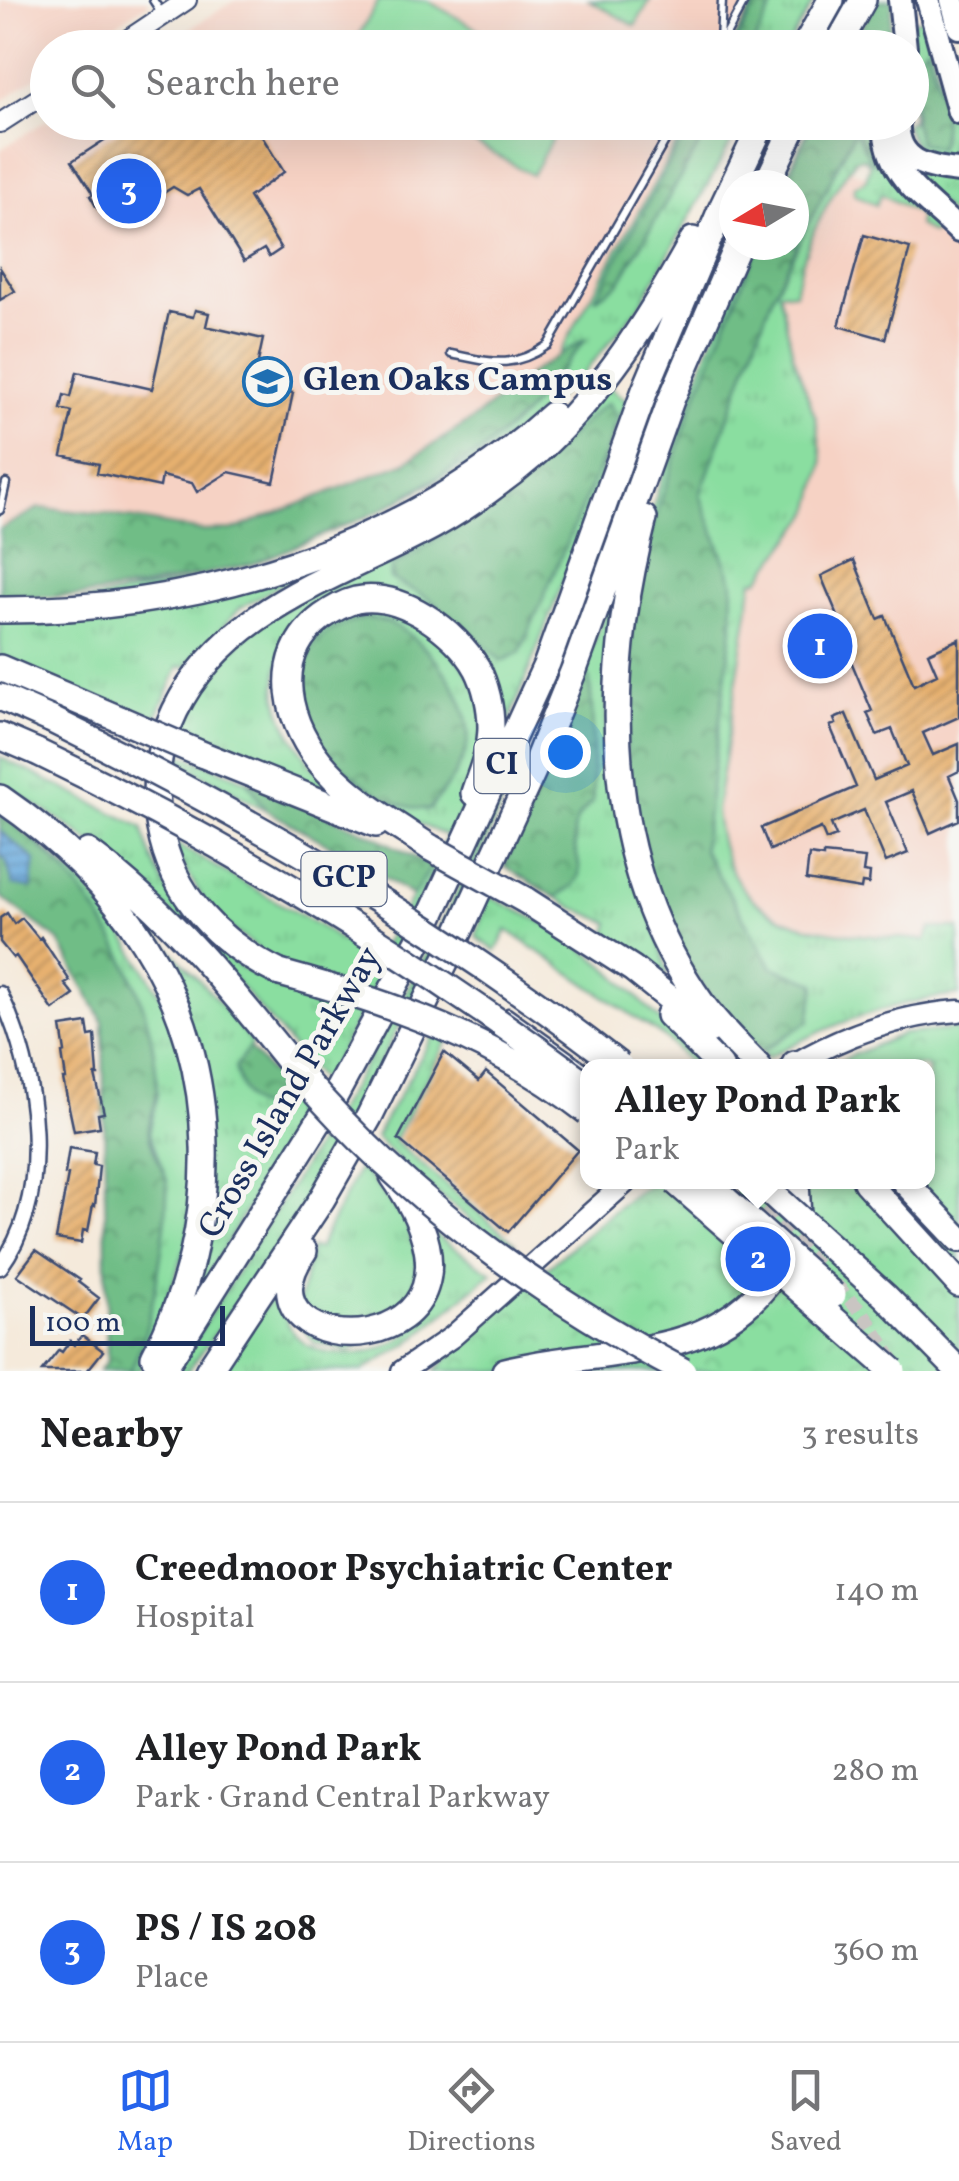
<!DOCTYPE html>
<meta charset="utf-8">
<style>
:root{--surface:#fff;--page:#f2f2f2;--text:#202124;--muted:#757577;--line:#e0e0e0;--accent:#2563eb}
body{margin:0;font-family:Vollkorn,serif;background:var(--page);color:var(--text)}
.compass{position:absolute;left:719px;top:170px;width:90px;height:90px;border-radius:50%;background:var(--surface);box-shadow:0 10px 40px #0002;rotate:260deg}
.scale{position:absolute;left:30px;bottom:25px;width:195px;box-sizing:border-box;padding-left:10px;border:5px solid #1b2f5e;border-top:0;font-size:28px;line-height:35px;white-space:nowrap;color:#1b2f5e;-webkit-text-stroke:8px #f6f6f2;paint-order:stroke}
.you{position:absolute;left:565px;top:752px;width:35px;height:35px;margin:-25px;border:8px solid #fff;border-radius:50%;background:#1a73e8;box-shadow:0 0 0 15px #1a73e833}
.badge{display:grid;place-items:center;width:65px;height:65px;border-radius:50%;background:var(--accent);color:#fff;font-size:32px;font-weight:700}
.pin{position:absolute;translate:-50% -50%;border:5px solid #fff;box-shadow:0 2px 10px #0006}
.popup{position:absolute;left:580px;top:1059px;width:355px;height:130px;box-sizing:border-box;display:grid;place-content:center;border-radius:20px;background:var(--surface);filter:drop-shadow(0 2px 8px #0005);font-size:32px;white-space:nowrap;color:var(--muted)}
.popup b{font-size:38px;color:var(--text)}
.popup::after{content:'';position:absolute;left:50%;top:100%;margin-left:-20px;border:20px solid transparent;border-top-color:var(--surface)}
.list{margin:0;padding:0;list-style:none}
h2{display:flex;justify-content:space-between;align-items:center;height:130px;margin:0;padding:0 40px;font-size:42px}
h2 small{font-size:32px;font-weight:400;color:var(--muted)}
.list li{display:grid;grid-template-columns:65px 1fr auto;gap:30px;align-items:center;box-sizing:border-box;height:180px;padding:0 40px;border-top:2px solid var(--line)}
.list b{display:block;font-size:38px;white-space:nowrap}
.list p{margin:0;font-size:32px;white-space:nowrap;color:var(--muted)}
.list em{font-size:32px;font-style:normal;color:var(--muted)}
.icon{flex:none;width:55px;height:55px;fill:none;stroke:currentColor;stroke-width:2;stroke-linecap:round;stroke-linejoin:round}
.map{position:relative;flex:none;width:959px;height:1371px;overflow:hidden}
.search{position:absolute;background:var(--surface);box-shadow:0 10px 40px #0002;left:30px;right:30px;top:30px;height:110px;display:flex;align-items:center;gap:25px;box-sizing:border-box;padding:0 35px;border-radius:55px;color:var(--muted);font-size:38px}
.sheet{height:670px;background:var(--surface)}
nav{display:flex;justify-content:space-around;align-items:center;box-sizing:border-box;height:140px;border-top:2px solid var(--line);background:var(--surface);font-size:28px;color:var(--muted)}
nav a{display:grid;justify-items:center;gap:5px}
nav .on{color:var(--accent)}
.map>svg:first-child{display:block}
</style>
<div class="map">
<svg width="959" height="1371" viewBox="0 0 959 1371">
<defs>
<pattern id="grass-tufts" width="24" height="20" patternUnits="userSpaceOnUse" patternTransform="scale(2.5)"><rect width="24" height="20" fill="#8adea0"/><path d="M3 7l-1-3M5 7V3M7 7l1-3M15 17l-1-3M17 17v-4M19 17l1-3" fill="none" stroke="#76bf8c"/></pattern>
<pattern id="forest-crowns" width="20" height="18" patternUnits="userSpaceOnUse" patternTransform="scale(2.5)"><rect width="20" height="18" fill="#6fbd86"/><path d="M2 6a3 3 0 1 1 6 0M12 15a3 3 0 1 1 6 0" fill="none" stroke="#5a9a71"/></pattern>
<pattern id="park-crowns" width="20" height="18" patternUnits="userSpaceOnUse" patternTransform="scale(2.5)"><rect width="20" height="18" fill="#8adea0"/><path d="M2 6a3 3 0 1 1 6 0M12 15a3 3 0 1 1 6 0" fill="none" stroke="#76bf8c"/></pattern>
<pattern id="water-rules" width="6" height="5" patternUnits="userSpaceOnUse" patternTransform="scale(2.5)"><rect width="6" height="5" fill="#68a9dc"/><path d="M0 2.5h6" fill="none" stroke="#558ab6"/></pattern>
<pattern id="building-hatch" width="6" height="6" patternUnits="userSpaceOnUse" patternTransform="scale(2.5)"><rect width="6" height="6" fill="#e7b16f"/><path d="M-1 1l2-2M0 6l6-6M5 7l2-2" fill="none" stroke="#ba905e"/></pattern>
</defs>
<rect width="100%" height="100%" fill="#f6f6f2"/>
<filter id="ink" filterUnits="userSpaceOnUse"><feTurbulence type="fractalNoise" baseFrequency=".01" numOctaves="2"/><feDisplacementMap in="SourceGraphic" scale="20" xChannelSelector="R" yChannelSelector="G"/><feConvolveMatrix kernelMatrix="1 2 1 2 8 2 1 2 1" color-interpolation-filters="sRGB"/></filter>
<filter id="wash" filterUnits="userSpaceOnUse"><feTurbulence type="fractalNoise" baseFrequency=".0048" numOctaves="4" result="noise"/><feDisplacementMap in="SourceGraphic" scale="40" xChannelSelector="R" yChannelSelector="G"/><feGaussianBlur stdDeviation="2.25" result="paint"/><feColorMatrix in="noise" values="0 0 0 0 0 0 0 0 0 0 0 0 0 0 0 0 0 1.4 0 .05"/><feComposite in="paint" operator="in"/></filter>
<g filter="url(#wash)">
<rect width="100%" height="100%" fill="#f5eadb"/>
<path fill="#f6d2c4" d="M0,0H147L149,3L82,47L48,48L47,70L0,102Z
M235,0H763L737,47L161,48Z
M47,120L48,122L697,123L587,323L485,438L229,541L0,542V150Z
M837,163L905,194L959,241V983L750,991L692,873L708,415L794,245V185Z"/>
<path fill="url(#grass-tufts)" stroke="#52867f" stroke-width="2.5" d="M756,0H815L787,47L729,48Z
M923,19L958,145L949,146L954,163C926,162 912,149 905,123L912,122L910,22Z
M688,123H742L639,307L583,374L528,423L475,461L378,512L482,451L582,341L558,356Z
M811,123H879L939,227L932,234L918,225L920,215L881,194L876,205L854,193L855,186L866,180L870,165L864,158L856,159C828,197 803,246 795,293L779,291L793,355L816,419L823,463L811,512L759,580H753L716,810C728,940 824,931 926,940L931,928H959V995C891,1001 827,1025 767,1058L718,1009L638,557L667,460L709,348L755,245H794V185H782Z
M895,140L959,182V223L911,176Z
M678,340L568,647L459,906L331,1160L278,1247L188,1371H175C270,1216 374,1064 453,900C536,727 600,545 666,364Z
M608,387L627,400L577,546L496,755L497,705L436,612L318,606C245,676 279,726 333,792L177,730L197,687L250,631Z
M630,551L608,651L606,745L668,974L660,973L606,935L610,923L574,908L504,866Z
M338,553L240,608L186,667L179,666L155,720L0,662V617Z
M356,607C368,609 382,608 393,612C436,623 485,678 484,723C483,780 450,838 426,887C393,953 359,1018 323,1083C246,991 165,895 67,825C46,810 22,798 0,785V757L142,827C157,884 191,935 241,967C254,976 271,979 286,984L257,948L213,915L167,839L318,925L373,962L413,896L360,862L167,755L169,749C259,785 347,820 431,866L447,836L418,824L355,787L297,714L295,666L315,628Z
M34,838L84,884L124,935L166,1004L187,1064L196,1122L194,1224L146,1359L138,1371H130L149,1317L164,1223L167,1181L149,1133L158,1093Z
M488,896L557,929L610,970L706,1066H693L664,1037L507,930L496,951L476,937Z
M150,927L212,994L252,1043L249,1048L305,1111L173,1334L206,1115L147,936Z
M437,1029L450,1035L394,1141L515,1243L507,1249L410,1172L375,1137Z
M360,1166L406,1221L418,1259L412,1296L384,1334L349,1351L315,1343L295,1319L311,1248L318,1249Z
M430,1231L492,1273L409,1343L362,1371H219L270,1299L284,1290C272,1371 391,1371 423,1315C435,1287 432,1259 430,1231Z"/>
<path fill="url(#forest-crowns)" stroke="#457672" stroke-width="2.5" d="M759,0H776L752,47H733Z
M876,0H893L888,47L850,48Z
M926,47C936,79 952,118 938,149L919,142L914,122L916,57Z
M692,122L712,123L619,283L595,299Z
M812,123H879L890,168L871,161L855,131L772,297L700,495L733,582L732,629L703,849L772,967L816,983L809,1021L761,1052L718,1009L683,958L643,874L625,788L628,655L642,559L690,411L758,245H794V185H784Z
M586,339L525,414L482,451L378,512L253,564L139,588L80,596L0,599V529L39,508L107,514L202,531L233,530L404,463L472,420L535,370Z
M608,403L616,416L611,440L520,652L502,661L431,600L390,578L392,567L512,492L597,410Z
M367,618C374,619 384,620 390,623C430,642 479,705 466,750C459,773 443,791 429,810C391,807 369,791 342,766C333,757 322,748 316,737C310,723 309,706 307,691C301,642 323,628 367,618Z
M585,675L589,677C595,719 592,759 593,801C589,806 580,813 577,820C563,854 603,875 555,897L504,866L557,751Z
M247,780L377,837L431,867L413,896L360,862L266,810Z
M0,814C88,876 154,980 157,1089C158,1104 147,1120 149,1134C151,1152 166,1167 167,1184C168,1226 151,1336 130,1371H99L107,1361L103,1022L58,940L0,896V854L7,861L13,884L31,887L12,842L0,831Z
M249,1048L276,1079L274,1106C246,1113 241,1089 235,1067Z"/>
<path fill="url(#park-crowns)" stroke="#52867f" stroke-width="2.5" d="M959,1029V1371H435L489,1318L626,1200L653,1182H928V1066H828L902,1034Z"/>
<path fill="#8adea0" stroke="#52867f" stroke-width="2.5" d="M379,0H426L509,47H352Z
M589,0H650L635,26Z
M440,123H561L532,175Z"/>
<path fill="url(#water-rules)" stroke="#426c9d" stroke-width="2.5" d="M0,831L35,860L31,888L13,885L7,862L0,854Z"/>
<g id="blocks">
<path fill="url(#building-hatch)" d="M132,122H253L284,172L249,197L281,249L269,257L264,249L244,261L199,189L187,195L173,187L118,222L106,203L97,208L90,196L93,194L72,161Z
M864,235L910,248L885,339L839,326Z
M0,268L15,291L0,300Z
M195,310L209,313L206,326L263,339L258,362L274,366L270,388L293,393L274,482L229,472L197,492L192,483L162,476L160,487L97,473L99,464L62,456L72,412L61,409L64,395L71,397L77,372L152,389L169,312L193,317Z
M854,560L878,619L885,616L914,685L937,674L928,653L959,639V717L923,733L933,755L959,744V771L949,776L959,800V820L930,833L912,791L886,802L908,853L886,862L864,810L831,824L836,836L826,840L821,828L770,850L761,828L856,787L830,726L836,724L834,719L846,714L874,780L907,766L892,729L877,735L867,713L872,711L840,635L845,633L821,576Z
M823,854L865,858L863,872L870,873L869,884L862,883L861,889L806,880L809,855L823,857Z
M7,913L14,924L22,918L39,939L41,937L70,981L65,984L74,995L53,1010L16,956L13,958L0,942V918Z
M87,1023L89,1036L95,1035L98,1075H95L104,1113L98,1114L100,1127L74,1131L63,1079H66L62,1053L65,1052L61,1027Z
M444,1052L479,1081L486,1072L578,1150L508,1232L398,1139Z
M69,1148L95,1152L93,1165L99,1166L95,1206L93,1205L88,1231L83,1230L81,1243L56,1239L68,1175L65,1174Z
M36,1250L80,1280L78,1282L99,1298L83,1319L17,1275Z
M82,1335L103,1351L87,1371H42L59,1350L62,1352L70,1341L74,1345Z"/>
</g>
</g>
<g filter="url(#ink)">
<use href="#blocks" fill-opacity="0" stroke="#3c4b71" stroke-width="2.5"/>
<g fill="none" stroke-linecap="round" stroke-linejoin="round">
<path stroke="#c9c5c2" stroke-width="14" stroke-dasharray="14 7" stroke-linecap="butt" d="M732,1182L820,1268
M835,1284L865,1316L894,1362"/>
<defs>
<path id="service" d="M153,0L163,15
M720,41L722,0
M719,48L745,0
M451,354C491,362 512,370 548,345L676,122
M0,510L6,483
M508,1012L588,1069"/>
<path id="minor" d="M0,994C38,1072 54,1193 0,1267"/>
<path id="tertiary" d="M115,48L187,0
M0,123L48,92"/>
<path id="secondary" d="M791,1066C842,1036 899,1015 959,1011
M402,1371L452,1337L626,1182"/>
<path id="primary" d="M900,0L905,48
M928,0L959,112
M952,0L959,27
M885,122C885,176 925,197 959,231
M898,122C895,162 928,168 959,171"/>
<path id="motorway" d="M804,48L831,0
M836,48L863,0
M766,185L796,122
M644,518C602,681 601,861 702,1004C718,1026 739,1047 758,1066
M0,610C198,611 404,550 552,415
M0,668L122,720
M0,697L52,720
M0,736L37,752
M201,754L376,824
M0,798C57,837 108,884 144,943C223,1067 222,1230 154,1357
M431,848C395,824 356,802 327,770C287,727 268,657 322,617C332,610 344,603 356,600C401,591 456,631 477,668C486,685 491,708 491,727C491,750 481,772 474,793
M88,852C172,914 235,994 300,1075
M525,900L633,969L709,1030
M280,973C220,944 172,897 160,828C152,787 156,749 175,711C225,608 339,577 433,526C469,506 506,479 537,452C604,391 650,318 693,240
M669,1015L720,1066
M795,1064L798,1066
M796,1182L798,1217
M866,1182L959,1284
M905,1182L959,1239
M304,1251C221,1371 530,1371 393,1176
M162,1371L333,1099L424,931L547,663L645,390L720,212L763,122
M208,1371L322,1199L369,1117L450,952L533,771L575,667L671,400L738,245
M505,1371C611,1344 726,1367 786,1255"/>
</defs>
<use href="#service" stroke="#3c4b71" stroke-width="11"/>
<use href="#minor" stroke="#3c4b71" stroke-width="19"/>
<use href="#tertiary" stroke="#3c4b71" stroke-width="22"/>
<use href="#secondary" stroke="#3c4b71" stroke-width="25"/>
<use href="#primary" stroke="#3c4b71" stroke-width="28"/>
<use href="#motorway" stroke="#3c4b71" stroke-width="30"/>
<use href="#service" stroke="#fff" stroke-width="6"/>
<use href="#minor" stroke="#fff" stroke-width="14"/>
<use href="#tertiary" stroke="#fff" stroke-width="18"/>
<use href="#secondary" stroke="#fff" stroke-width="20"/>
<use href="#primary" stroke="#fff" stroke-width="22"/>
<use href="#motorway" stroke="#fff" stroke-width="25"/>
<defs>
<path id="motorway-bridge" d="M52,720C250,818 445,929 620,1066
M122,720L201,754
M37,752C232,845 414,957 588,1086
M431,848L525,900
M280,973C391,1003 496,1040 588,1112
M300,1075C408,1200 537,1294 683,1371
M676,1182L893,1371
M706,1182L833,1295
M759,1182L885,1296L959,1371"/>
</defs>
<use href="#motorway-bridge" stroke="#3c4b71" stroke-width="30" stroke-linecap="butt"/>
<use href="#motorway-bridge" stroke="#fff" stroke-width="25"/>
</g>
</g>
<defs>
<symbol id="school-ring" viewBox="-11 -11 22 22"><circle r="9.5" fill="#f6f6f2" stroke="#1f6fb2" stroke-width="1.5"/><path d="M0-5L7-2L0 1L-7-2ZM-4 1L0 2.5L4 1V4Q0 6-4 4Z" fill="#1f6fb2"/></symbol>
</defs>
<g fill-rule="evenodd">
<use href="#school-ring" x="240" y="354" width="55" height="55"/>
</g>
<g text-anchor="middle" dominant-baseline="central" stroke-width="10" stroke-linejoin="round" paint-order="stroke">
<g fill="#f6f6f2" stroke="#5d6b8a" stroke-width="2.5">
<rect x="474.5" y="739" width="55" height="54" rx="8"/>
<rect x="301.5" y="852" width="85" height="54" rx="8"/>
</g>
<g font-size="32" font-weight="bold" fill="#1b2f5e">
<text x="502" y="766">CI</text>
<text x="344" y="879">GCP</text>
</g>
<g font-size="35" font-weight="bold" fill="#1b2f5e" stroke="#f6f6f2" text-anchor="start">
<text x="303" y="381">Glen Oaks Campus</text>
</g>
<g font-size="35" fill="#1b2f5e" stroke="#f6f6f2">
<text transform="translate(291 1093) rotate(-60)">Cross Island Parkway</text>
</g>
</g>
</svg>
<svg class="compass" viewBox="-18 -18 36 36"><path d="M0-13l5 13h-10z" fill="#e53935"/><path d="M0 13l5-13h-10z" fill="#757577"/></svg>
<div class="scale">100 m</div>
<div class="you"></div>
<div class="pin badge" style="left:820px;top:646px">1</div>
<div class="pin badge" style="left:758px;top:1259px">2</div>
<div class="popup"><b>Alley Pond Park</b>Park</div>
<div class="pin badge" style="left:129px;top:191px">3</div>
<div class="search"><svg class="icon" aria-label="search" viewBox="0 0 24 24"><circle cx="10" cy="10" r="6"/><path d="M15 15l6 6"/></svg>Search here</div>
</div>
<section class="sheet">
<h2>Nearby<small>3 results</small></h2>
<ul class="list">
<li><span class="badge">1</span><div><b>Creedmoor Psychiatric Center</b><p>Hospital</p></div><em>140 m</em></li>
<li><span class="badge">2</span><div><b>Alley Pond Park</b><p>Park · Grand Central Parkway</p></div><em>280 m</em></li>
<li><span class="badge">3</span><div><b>PS / IS 208</b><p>Place</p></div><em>360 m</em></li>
</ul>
</section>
<nav>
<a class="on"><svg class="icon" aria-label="map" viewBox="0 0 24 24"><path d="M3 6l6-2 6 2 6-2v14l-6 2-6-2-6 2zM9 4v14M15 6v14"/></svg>Map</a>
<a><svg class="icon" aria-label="directions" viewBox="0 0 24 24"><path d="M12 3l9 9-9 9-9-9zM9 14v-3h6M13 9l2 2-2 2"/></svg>Directions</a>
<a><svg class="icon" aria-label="saved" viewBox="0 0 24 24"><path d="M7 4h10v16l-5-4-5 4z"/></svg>Saved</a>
</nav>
